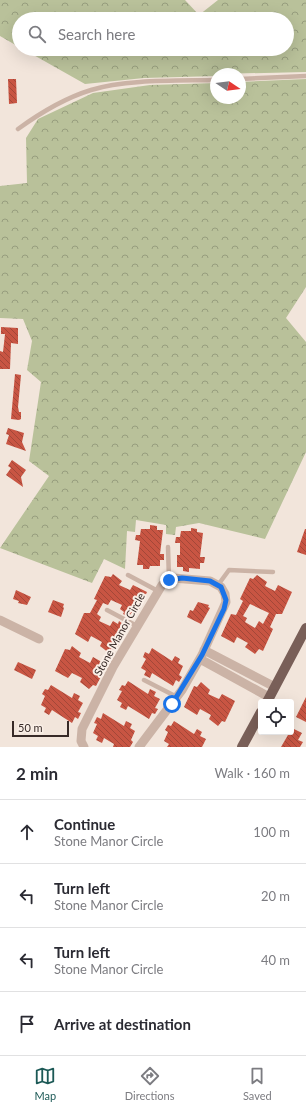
<!DOCTYPE html>
<meta charset="utf-8">
<style>
:root{--surface:#fff;--page:#f2f2f3;--text:#2b2b33;--muted:#7c7c81;--line:#e1e1e2;--accent:#1c5956}
body{margin:0;font-family:Lato,sans-serif;background:var(--page);color:var(--text)}
.controls{position:absolute;right:12px;bottom:12px;display:grid;overflow:hidden;border-radius:4px;box-shadow:0 4px 16px #0002}
.controls button{width:36px;height:36px;display:grid;place-items:center;padding:0;border:0;border-bottom:1px solid var(--line);background:var(--surface);color:var(--text);font:20px sans-serif}
.compass{position:absolute;left:210px;top:68px;width:36px;height:36px;border-radius:50%;background:var(--surface);box-shadow:0 4px 16px #0002;rotate:103deg}
.scale{position:absolute;left:12px;bottom:10px;width:57px;box-sizing:border-box;padding-left:4px;border:2px solid #372a27;border-top:0;font-size:11px;line-height:14px;white-space:nowrap;color:#372a27;-webkit-text-stroke:3px #faefe7;paint-order:stroke}
.stop{position:absolute;width:12px;height:12px;margin:-9px;border:3px solid #1a73e8;border-radius:50%;background:#fff}
.stop.end{background:#1a73e8;border-color:#fff;box-shadow:0 1px 4px #0008}
.list{margin:0;padding:0;list-style:none}
h2{display:flex;justify-content:space-between;align-items:center;height:52px;margin:0;padding:0 16px;font-size:17px}
h2 small{font-size:13px;font-weight:400;color:var(--muted)}
.list li{display:grid;grid-template-columns:26px 1fr auto;gap:12px;align-items:center;box-sizing:border-box;height:64px;padding:0 16px;border-top:1px solid var(--line)}
.list b{display:block;font-size:15px;white-space:nowrap}
.list p{margin:0;font-size:13px;white-space:nowrap;color:var(--muted)}
.list em{font-size:13px;font-style:normal;color:var(--muted)}
.icon{flex:none;width:22px;height:22px;fill:none;stroke:currentColor;stroke-width:2;stroke-linecap:round;stroke-linejoin:round}
.map{position:relative;flex:none;width:306px;height:747px;overflow:hidden}
.search{position:absolute;background:var(--surface);box-shadow:0 4px 16px #0002;left:12px;right:12px;top:12px;height:44px;display:flex;align-items:center;gap:10px;box-sizing:border-box;padding:0 14px;border-radius:22px;color:var(--muted);font-size:15px}
.sheet{height:308px;background:var(--surface)}
nav{display:flex;justify-content:space-around;align-items:center;box-sizing:border-box;height:56px;border-top:1px solid var(--line);background:var(--surface);font-size:11px;color:var(--muted)}
nav a{display:grid;justify-items:center;gap:2px}
nav .on{color:var(--accent)}
.map>svg:first-child{display:block}
</style>
<div class="map">
<svg width="306" height="747" viewBox="0 0 306 747">
<defs>
<pattern id="forest-crowns" width="20" height="18" patternUnits="userSpaceOnUse"><rect width="20" height="18" fill="#b9c19a"/><path d="M2 6a3 3 0 1 1 6 0M12 15a3 3 0 1 1 6 0" fill="none" stroke="#979d7e"/></pattern>
<pattern id="building-back-hatch" width="6" height="6" patternUnits="userSpaceOnUse"><rect width="6" height="6" fill="#c85543"/><path d="M-1 5l2 2M0 0l6 6M5-1l2 2" fill="none" stroke="#a34738"/></pattern>
</defs>
<rect width="100%" height="100%" fill="#f2e5db"/>
<path fill="url(#forest-crowns)" d="M0,0H185L199,15L218,0H306V72L216,74V76L144,78L85,84L23,49H287V19H19V47L0,36Z
M306,79V287L286,318L306,342V452L265,539L199,523L176,527L175,535L166,534V525L136,520L135,532L127,531L125,569L104,559L92,583L0,548L49,476L29,461L41,382L27,370L32,341L23,319L0,318V186L27,183L26,138L38,119L93,93L150,85L216,83V98H240V82Z"/>
<path fill="url(#building-back-hatch)" fill-rule="evenodd" d="M8,79H16L17,103L9,104Z
M1,327L18,328V344L11,343L10,369H0V351L3,352L5,334H1Z
M15,374L21,375L18,407L19,412H21V419L19,420L11,419Z
M8,428L24,433L22,442L26,451L6,444L9,435L6,434Z
M12,460L26,470L21,477L23,487L6,475L11,468L8,466Z
M150,525L157,526V530H163L160,554H164V560H160V566H150L149,569H143V565H137L140,541L135,540L136,535H140L141,529H150Z
M191,528L197,529V532L203,533L200,557H205L204,563H200V569L189,568V572L183,571V567H177V555H180V543H175L176,537H180L181,531H191Z
M305,529H306V555L297,552Z
M113,574L122,581L119,585L130,590L133,585L147,592L137,614L131,613L129,617L123,614L124,612L120,609L122,605L111,600L108,605L103,603L97,614L101,617L99,621L110,626L113,621L118,624L119,621L127,627L116,650L111,649L109,653L100,646L102,642L91,636L88,642L75,634L84,613H90L97,600L94,599L105,576L111,577Z
M257,575L267,582L265,586L275,591L278,585L292,592L282,614H276L270,627L273,629L263,651L259,649L255,654L245,647L248,643L237,637L234,643L221,636L231,614L236,615L243,601L240,599L250,578L253,579ZM250,604L269,613L263,624L259,621L255,628L245,622L247,618L243,616Z
M16,590L31,597L27,605L18,603L19,601L13,599Z
M53,600L64,604L63,607L64,608L61,617L48,612Z
M198,602L209,605L208,607L210,608L201,624L187,617L190,610L193,611Z
M72,646L81,653L79,657L90,663L93,657L107,665L96,686L93,685L89,689L80,682L82,678L72,673L68,678L55,671L65,649L70,650Z
M152,648L172,661L175,656L180,659L178,663L183,666L179,675L182,677L179,682L176,680L173,686L152,673L150,678L144,675L146,671L141,668L146,659L143,657L145,652L149,654Z
M18,662L36,670L32,679L14,670Z
M128,681L148,694L150,689L156,692L154,696L160,699L155,708L158,709L155,714L152,713L149,719L128,706L126,710L120,707L122,703L117,700L122,691L119,690L122,685L125,686Z
M201,682L210,690L208,694L219,699L222,694L235,701L225,722L222,721L218,726L209,719L211,715L200,709L197,715L184,707L194,686L197,687Z
M51,685L72,698L74,693L80,696L78,700L83,703L78,712L81,713L78,719L75,717L72,723L52,710L49,715L44,712L46,708L41,705L45,696L42,694L45,689L48,690Z
M306,697V722L296,717Z
M103,713L124,726L126,721L132,724L130,728L135,731L131,740L133,742L130,747H113L114,744L104,738L102,743L96,740L98,736L93,733L97,724L94,723L97,717L101,719Z
M174,721L194,734L197,729L202,732L200,736L206,739L202,747H167L169,744L164,741L168,732L165,730L168,725L171,726Z
M292,728L302,733L298,740L303,742L300,747H281Z"/>
<g fill="none" stroke-linecap="round" stroke-linejoin="round">
<path stroke="#cbb3a6" stroke-width="4.5" d="M240,79L306,76
M18,129C40,113 65,98 91,90C126,79 179,81 216,80
M168,547L169,580
M128,575L158,591
M218,585L229,570L273,572
M107,610L137,626
M144,680L177,697"/>
<path stroke="#cbb3a6" stroke-width="9" d="M0,620L39,639
M204,650L275,687
M200,659L269,697
M84,747L81,741L82,729L113,667L162,585L173,578L210,581L221,587L225,594L226,602L202,655L182,690L139,747"/>
<path stroke="#795f58" stroke-width="10" d="M267,702L306,628
M242,747L261,712"/>
</g>
<g fill="none" stroke-linecap="round" stroke-linejoin="round">
<path stroke="#1a73e8" stroke-width="5" d="M169,580L182,578L210,581L221,587L226,600L224,609L202,655L172,704"/>
</g>
<g text-anchor="middle" dominant-baseline="central" stroke-width="4" stroke-linejoin="round" paint-order="stroke">
<g font-size="11" fill="#372a27" stroke="#faefe7">
<text transform="translate(119 634) rotate(-61)">Stone Manor Circle</text>
</g>
</g>
</svg>
<div class="controls">
<button><svg class="icon" aria-label="locate" viewBox="0 0 24 24"><circle cx="12" cy="12" r="6"/><path d="M12 2v4M12 18v4M2 12h4M18 12h4"/></svg></button>
</div>
<svg class="compass" viewBox="-18 -18 36 36"><path d="M0-13l5 13h-10z" fill="#e53935"/><path d="M0 13l5-13h-10z" fill="#7c7c81"/></svg>
<div class="scale">50 m</div>
<div class="stop" style="left:172px;top:704px"></div>
<div class="stop end" style="left:169px;top:580px"></div>
<div class="search"><svg class="icon" aria-label="search" viewBox="0 0 24 24"><circle cx="10" cy="10" r="6"/><path d="M15 15l6 6"/></svg>Search here</div>
</div>
<section class="sheet">
<h2>2 min<small>Walk · 160 m</small></h2>
<ul class="list">
<li><svg class="icon" aria-label="ahead" viewBox="0 0 24 24"><path d="M12 20V5M6 11l6-6 6 6"/></svg><div><b>Continue</b><p>Stone Manor Circle</p></div><em>100 m</em></li>
<li><svg class="icon" aria-label="left" viewBox="0 0 24 24"><path d="M17 20v-9H6M10 6l-5 5 5 5"/></svg><div><b>Turn left</b><p>Stone Manor Circle</p></div><em>20 m</em></li>
<li><svg class="icon" aria-label="left" viewBox="0 0 24 24"><path d="M17 20v-9H6M10 6l-5 5 5 5"/></svg><div><b>Turn left</b><p>Stone Manor Circle</p></div><em>40 m</em></li>
<li><svg class="icon" aria-label="arrive" viewBox="0 0 24 24"><path d="M6 21V4h12l-3 4 3 4H6"/></svg><div><b>Arrive at destination</b></div></li>
</ul>
</section>
<nav>
<a class="on"><svg class="icon" aria-label="map" viewBox="0 0 24 24"><path d="M3 6l6-2 6 2 6-2v14l-6 2-6-2-6 2zM9 4v14M15 6v14"/></svg>Map</a>
<a><svg class="icon" aria-label="directions" viewBox="0 0 24 24"><path d="M12 3l9 9-9 9-9-9zM9 14v-3h6M13 9l2 2-2 2"/></svg>Directions</a>
<a><svg class="icon" aria-label="saved" viewBox="0 0 24 24"><path d="M7 4h10v16l-5-4-5 4z"/></svg>Saved</a>
</nav>
